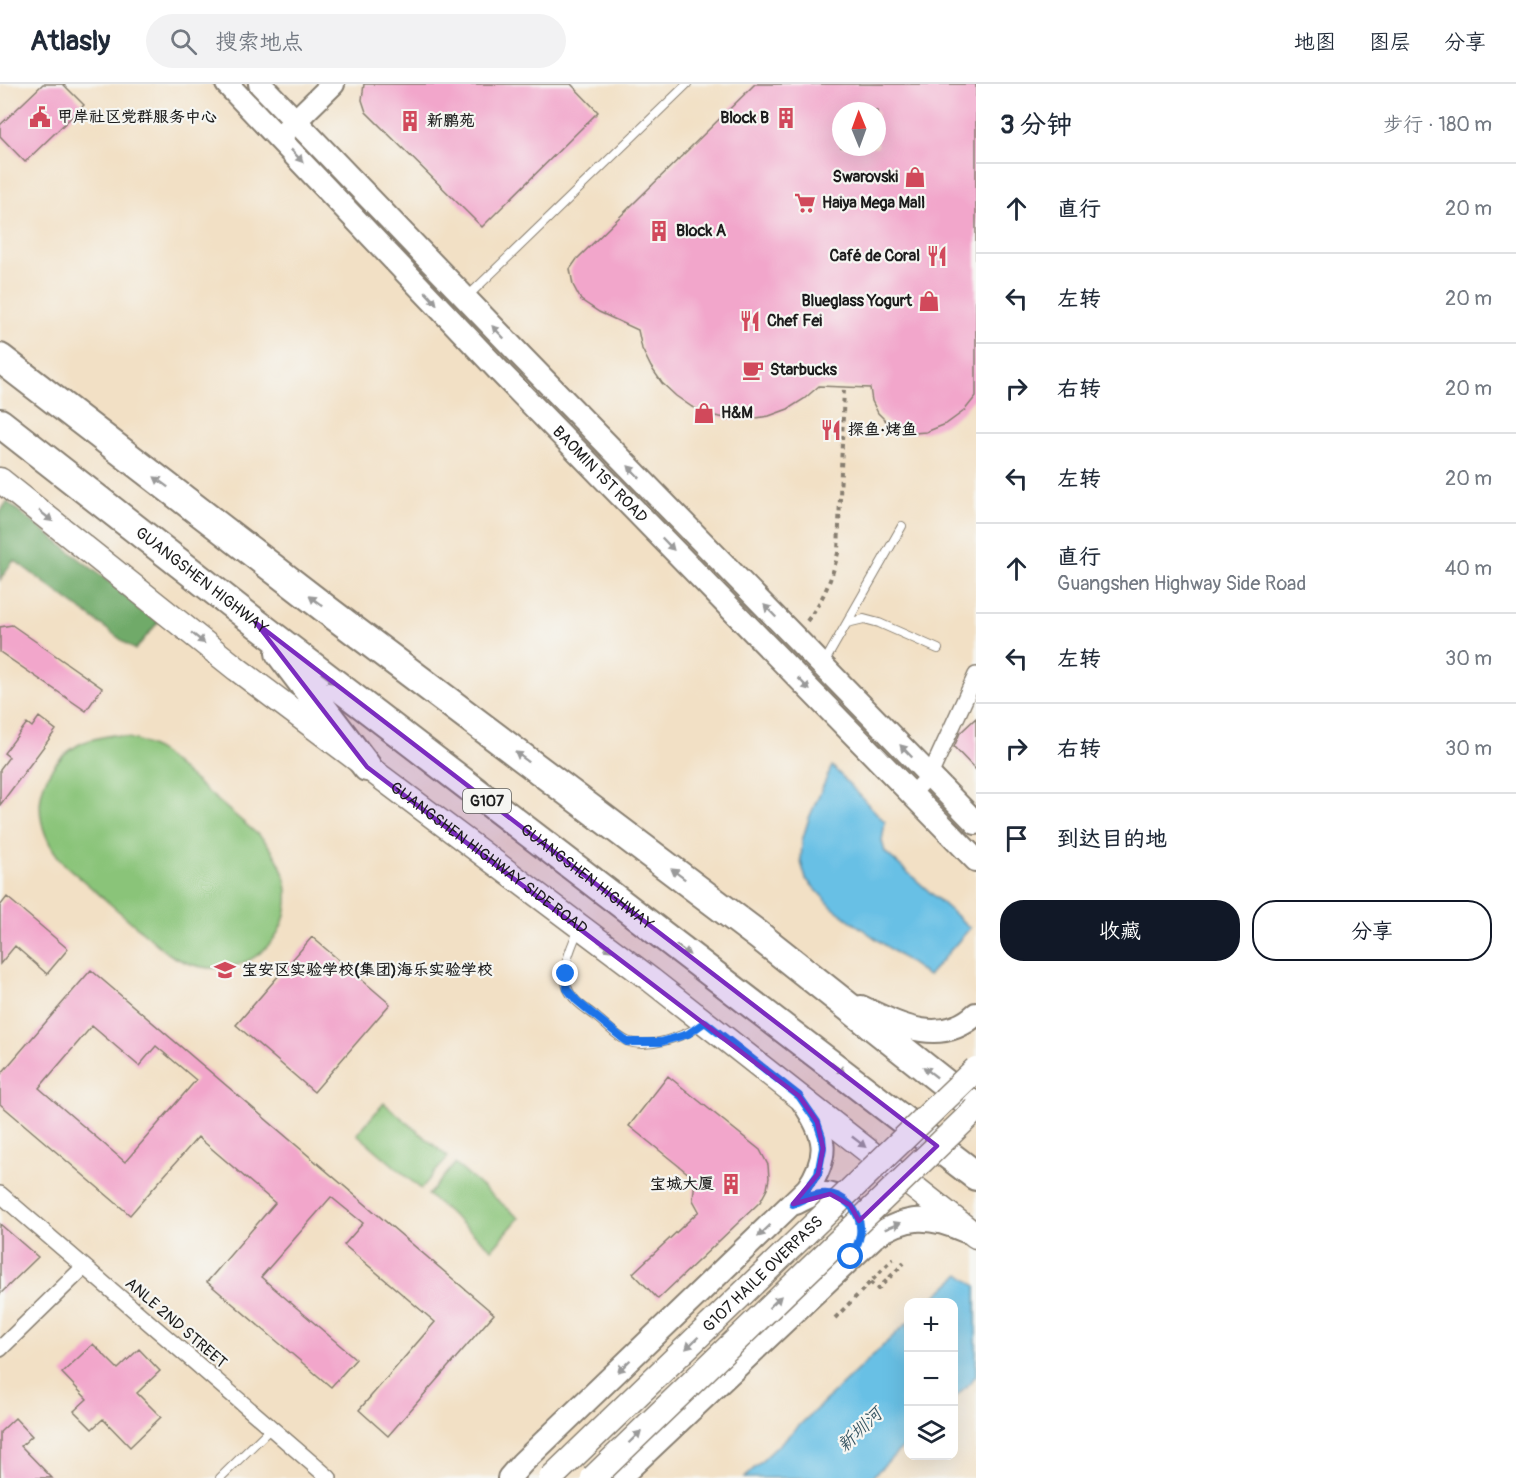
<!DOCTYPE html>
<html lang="zh">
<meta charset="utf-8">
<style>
:root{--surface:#fff;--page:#f2f2f3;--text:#1f2937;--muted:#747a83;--line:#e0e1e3;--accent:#111827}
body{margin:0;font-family:Pangolin,"LXGW WenKai TC",sans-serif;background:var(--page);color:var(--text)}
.controls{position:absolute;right:18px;bottom:18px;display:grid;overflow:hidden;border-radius:12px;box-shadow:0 6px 24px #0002}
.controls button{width:54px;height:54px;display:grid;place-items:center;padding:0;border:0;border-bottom:2px solid var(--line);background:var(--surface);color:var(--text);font:30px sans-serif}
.compass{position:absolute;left:832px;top:18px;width:54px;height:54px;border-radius:50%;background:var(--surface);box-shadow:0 6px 24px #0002;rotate:359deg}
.stop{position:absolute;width:18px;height:18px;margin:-14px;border:4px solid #1a73e8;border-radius:50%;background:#fff}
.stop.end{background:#1a73e8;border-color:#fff;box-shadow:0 2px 6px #0008}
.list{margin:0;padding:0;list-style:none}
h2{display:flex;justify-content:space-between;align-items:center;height:78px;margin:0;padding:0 24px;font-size:26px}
h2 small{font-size:20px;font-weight:400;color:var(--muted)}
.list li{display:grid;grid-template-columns:39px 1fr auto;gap:18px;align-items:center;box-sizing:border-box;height:90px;padding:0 24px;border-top:2px solid var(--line)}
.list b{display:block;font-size:22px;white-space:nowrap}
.list p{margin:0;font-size:20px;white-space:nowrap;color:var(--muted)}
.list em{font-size:20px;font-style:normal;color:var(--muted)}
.actions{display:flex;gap:12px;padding:18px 24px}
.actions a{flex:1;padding:14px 0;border:2px solid var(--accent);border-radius:24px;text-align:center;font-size:21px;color:var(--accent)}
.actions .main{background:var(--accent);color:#fff}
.icon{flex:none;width:33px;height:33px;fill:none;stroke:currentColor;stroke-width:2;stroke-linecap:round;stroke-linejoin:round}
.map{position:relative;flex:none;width:976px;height:1394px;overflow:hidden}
header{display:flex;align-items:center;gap:36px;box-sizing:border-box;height:84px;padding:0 30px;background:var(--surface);border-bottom:2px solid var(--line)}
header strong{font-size:28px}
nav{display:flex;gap:33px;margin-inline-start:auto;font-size:21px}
.search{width:420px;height:54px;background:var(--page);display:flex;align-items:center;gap:15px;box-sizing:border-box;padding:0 21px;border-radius:33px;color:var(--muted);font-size:22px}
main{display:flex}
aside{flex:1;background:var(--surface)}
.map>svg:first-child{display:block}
</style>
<header>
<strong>Atlasly</strong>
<div class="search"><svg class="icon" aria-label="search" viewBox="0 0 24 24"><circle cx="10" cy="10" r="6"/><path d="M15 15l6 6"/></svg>搜索地点</div>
<nav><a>地图</a><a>图层</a><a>分享</a></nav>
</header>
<main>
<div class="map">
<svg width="976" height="1394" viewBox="0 0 976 1394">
<rect width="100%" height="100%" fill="#f6f6f2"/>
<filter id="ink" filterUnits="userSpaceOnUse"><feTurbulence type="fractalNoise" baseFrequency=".0167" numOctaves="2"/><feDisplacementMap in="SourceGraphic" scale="12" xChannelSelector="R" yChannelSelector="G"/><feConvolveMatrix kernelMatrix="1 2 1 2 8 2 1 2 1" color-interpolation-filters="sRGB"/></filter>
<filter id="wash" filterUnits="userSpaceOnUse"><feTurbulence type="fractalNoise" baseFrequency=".008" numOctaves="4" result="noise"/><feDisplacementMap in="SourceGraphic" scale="24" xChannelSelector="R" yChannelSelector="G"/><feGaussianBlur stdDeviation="1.35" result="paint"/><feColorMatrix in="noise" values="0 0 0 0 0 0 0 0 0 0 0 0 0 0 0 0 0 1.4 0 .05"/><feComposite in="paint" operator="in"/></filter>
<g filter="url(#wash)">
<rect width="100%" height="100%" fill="#f2e0c5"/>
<path fill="#8ac479" stroke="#53704a" stroke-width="1.5" d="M113,651C132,653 146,658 162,669L263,755C329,829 248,922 166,868L65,781C30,744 30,689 78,661C88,655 101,653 113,651Z
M384,1019L448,1073L421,1105L357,1050Z
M455,1080L519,1134L492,1165L428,1111Z"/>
<path fill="#6faa69" stroke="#466342" stroke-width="1.5" d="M7,418L159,537L135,566L14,476L0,496V428Z"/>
<path fill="#67c0e5" stroke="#426e80" stroke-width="1.5" d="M832,682L885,738L882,757L885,768L970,844L928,892L833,824L806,795L801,778L802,757L809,734Z
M960,1190L976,1202V1292L954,1315V1218H929Z
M908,1238V1358L871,1394H744Z"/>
<g id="blocks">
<path fill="#f2a6cb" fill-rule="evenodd" d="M43,0H63L84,21L25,78L0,52V41Z
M364,0H571L598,28L482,143L366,28L362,16Z
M755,0H976V312L964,327L946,340L926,348L913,349L899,346L888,339L878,329L872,317L870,304L844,303L819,302L804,315L788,325L769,332L750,335H730L710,331L692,323L676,312L662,299L651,283L642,265L638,246L599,228L581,216L573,201L570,185L577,175ZM841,27H877V63H841Z
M12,541L102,604L86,627L0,568V543Z
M39,633L56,646L0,721V685L9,673L4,669L27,639L32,643Z
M976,634V686L954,663L960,649Z
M7,813L68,865L47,890L15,862L0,880V822Z
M312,853L390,920L314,1008L236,941Z
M91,886L494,1230L388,1352L359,1326L435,1238L344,1161L363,1139L331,1113L261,1193L356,1275L331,1303L207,1198L275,1119L198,1053L130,1131L0,1020V991ZM92,942L139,982L156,962L196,996L125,1078L39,1004Z
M668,992L760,1066L768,1081L769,1094L767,1105L760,1118L658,1215L633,1189L699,1127L693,1116L695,1095L629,1042Z
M0,1140L38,1173L0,1210Z
M93,1260L118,1285L139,1265L160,1287L137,1309L161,1333L130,1363L103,1335L92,1345L74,1327L87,1315L62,1289Z
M15,1334L32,1352L21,1362L52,1394H0V1348Z"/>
</g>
</g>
<g filter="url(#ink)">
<use href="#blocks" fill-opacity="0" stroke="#877e70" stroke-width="1.5"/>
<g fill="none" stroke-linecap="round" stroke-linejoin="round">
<defs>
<path id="lane" d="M467,213L687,0
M847,539L864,535L879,539L938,565
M824,579L902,442
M578,847C571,863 560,888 568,905C572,916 585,924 594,931C603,938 617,953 627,957C648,966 684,952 702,941
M220,1394L271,1344"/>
<path id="street" d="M912,710L930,691L976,591
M0,1110L329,1394
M0,1265L84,1183"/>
<g id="secondary">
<path id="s1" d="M227,0L503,291L976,776"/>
<path d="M260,0L522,273L976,739"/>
<path d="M286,46L333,0"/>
<path d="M861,923C899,941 940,963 976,930"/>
<path d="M796,1119C803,1115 810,1111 818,1110C844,1107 865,1131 859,1155"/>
<path d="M509,1394L522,1379L808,1104C831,1070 825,1050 803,1018"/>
<path d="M619,1394L874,1153C906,1131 930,1131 965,1147"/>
</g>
<g id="primary">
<path id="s2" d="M0,396L237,585L651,896L976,1152"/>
</g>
<g id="highway">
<path d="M0,274L331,529L758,851L976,1024"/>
<path id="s3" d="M0,339L256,539L976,1092"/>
<path d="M280,569L367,683"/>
</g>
</defs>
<use href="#lane" stroke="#877e70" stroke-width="10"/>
<use href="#street" stroke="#877e70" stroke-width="18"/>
<use href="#secondary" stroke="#877e70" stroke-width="26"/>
<use href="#primary" stroke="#877e70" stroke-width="27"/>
<use href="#highway" stroke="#877e70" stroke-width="32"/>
<path stroke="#877e70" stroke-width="4" stroke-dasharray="4.5 4.5" stroke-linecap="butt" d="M807,537C823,516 832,495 838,469L844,303
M870,1198L878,1205L904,1179
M835,1234L893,1175"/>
<use href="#lane" stroke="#fff" stroke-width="8"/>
<use href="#street" stroke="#fff" stroke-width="15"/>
<use href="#secondary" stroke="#fff" stroke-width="22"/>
<use href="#primary" stroke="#fff" stroke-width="24"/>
<use href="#highway" stroke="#fff" stroke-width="28"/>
<defs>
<g id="primary-bridge">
<path id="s4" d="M551,1394L976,985"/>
<path d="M593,1394L976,1025"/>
</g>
</defs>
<use href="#primary-bridge" stroke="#877e70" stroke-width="27" stroke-linecap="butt"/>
<use href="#primary-bridge" stroke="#fff" stroke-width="24"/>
</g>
<defs><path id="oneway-solid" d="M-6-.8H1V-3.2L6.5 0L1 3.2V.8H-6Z" transform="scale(1.5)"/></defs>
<g fill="#999">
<use href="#oneway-solid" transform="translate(297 72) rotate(47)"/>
<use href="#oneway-solid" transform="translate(431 214) rotate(47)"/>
<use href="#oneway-solid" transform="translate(498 248) rotate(-134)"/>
<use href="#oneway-solid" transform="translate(634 388) rotate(-134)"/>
<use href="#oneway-solid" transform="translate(161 398) rotate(-143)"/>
<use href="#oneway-solid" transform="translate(46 432) rotate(39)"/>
<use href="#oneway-solid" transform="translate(668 460) rotate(46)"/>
<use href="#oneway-solid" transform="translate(316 517) rotate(-143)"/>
<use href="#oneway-solid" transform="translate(770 527) rotate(-134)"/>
<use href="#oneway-solid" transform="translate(198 554) rotate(39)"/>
<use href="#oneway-solid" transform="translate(328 594) rotate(38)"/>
<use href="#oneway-solid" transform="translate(804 600) rotate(46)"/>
<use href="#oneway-solid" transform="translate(906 667) rotate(-134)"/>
<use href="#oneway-solid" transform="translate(522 673) rotate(-143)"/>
<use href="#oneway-solid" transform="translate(678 790) rotate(-143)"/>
<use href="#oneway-solid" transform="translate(605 862) rotate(37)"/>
<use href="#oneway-solid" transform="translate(683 866) rotate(37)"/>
<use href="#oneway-solid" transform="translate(838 984) rotate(37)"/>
<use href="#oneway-solid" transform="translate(930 988) rotate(-142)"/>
<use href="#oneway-solid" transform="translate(859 1058) rotate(38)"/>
<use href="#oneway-solid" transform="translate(893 1142) rotate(-22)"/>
<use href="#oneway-solid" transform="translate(764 1147) rotate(136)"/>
<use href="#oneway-solid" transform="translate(775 1218) rotate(-44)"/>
<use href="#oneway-solid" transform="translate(692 1259) rotate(136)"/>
<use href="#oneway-solid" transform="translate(624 1282) rotate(136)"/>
<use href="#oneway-solid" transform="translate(635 1353) rotate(-44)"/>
</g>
</g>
<g fill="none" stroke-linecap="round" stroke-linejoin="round" filter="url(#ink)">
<path stroke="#1a73e8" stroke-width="8" d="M566,890L567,905L577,917L627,958H661L688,950L705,938L799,1012L817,1038L822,1053L823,1064L818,1090L808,1104L793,1120C801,1116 810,1111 820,1110C843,1107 863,1128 860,1151C859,1159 855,1166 851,1173"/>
</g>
<path fill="#7b2cbf" fill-opacity="0.2" stroke="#7b2cbf" stroke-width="4.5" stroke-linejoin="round" d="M256,539L937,1062L859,1137L850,1121L830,1110L793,1120L818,1090L823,1064L817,1038L799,1012L367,683Z"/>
<defs>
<symbol id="civic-bare" viewBox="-9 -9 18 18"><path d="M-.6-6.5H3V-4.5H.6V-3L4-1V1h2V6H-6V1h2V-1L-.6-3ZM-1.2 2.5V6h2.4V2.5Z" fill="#d1495b" stroke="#f6f6f2" stroke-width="2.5" paint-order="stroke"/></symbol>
<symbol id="building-bare" viewBox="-9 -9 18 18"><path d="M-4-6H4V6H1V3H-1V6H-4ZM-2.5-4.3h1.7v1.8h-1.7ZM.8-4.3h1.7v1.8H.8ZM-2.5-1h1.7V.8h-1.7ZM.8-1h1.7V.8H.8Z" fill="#d1495b" stroke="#f6f6f2" stroke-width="2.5" paint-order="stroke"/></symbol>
<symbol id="shop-bare" viewBox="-9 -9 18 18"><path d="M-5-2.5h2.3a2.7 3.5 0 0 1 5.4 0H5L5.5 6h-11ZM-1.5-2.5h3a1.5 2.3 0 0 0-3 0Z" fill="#d1495b" stroke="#f6f6f2" stroke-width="2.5" paint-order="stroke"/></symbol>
<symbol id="supermarket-bare" viewBox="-9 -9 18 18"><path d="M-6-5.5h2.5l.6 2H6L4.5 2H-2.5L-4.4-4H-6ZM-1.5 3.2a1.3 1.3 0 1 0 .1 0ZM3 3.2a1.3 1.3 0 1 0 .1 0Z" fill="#d1495b" stroke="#f6f6f2" stroke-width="2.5" paint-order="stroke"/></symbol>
<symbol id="restaurant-bare" viewBox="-9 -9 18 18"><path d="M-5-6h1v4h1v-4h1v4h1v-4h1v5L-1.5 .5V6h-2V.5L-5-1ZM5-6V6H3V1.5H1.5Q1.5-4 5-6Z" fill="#d1495b" stroke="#f6f6f2" stroke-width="2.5" paint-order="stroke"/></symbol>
<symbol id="cafe-bare" viewBox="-9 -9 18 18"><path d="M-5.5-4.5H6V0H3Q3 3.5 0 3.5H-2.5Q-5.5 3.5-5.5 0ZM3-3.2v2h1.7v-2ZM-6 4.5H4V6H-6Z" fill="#d1495b" stroke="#f6f6f2" stroke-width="2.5" paint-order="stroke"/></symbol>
<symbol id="school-bare" viewBox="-9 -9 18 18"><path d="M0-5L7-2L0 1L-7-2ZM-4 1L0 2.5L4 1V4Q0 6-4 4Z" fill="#d1495b" stroke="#f6f6f2" stroke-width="2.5" paint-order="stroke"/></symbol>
</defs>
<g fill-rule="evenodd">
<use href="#civic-bare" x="25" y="18" width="30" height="30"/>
<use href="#building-bare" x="771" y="19" width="30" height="30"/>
<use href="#building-bare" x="395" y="22" width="30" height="30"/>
<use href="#shop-bare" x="900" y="78" width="30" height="30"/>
<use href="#supermarket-bare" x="790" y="104" width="30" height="30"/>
<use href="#building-bare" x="644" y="132" width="30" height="30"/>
<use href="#restaurant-bare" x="922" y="157" width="30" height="30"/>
<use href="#shop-bare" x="914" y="202" width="30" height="30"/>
<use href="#restaurant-bare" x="735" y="222" width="30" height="30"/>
<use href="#cafe-bare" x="738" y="271" width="30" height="30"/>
<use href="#shop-bare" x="689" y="314" width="30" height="30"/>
<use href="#restaurant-bare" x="816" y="331" width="30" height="30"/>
<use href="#school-bare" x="210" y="871" width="30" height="30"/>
<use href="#building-bare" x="716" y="1085" width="30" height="30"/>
</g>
<g text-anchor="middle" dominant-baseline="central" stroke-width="4.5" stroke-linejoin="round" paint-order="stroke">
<rect fill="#f6f6f2" stroke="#5d5d5c" stroke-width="1.5" x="463" y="705" width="48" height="24" rx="4.5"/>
<g font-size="15" font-weight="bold" fill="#1c1c1c">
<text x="487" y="717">G107</text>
</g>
<g font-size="16" font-weight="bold" fill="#1c1c1c" stroke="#f6f6f2" text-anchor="start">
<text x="57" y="33">甲岸社区党群服务中心</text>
<text x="769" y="34" text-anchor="end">Block B</text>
<text x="427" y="37">新鹏苑</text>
<text x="898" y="93" text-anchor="end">Swarovski</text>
<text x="822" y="119">Haiya Mega Mall</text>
<text x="676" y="147">Block A</text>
<text x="920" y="172" text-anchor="end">Café de Coral</text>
<text x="912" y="217" text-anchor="end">Blueglass Yogurt</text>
<text x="767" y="237">Chef Fei</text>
<text x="770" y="286">Starbucks</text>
<text x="721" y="329">H&amp;M</text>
<text x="848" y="346">探鱼·烤鱼</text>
<text x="242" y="886">宝安区实验学校(集团)海乐实验学校</text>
<text x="714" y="1100" text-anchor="end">宝城大厦</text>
</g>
<g font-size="16" fill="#1c1c1c" stroke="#f6f6f2">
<text stroke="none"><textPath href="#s1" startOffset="540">BAOMIN 1ST ROAD</textPath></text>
<text stroke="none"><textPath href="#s3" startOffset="256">GUANGSHEN HIGHWAY</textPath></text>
<text stroke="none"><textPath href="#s2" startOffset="618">GUANGSHEN HIGHWAY SIDE ROAD</textPath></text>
<text stroke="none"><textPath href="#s3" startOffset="742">GUANGSHEN HIGHWAY</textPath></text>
<text stroke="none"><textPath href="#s4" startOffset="294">G107 HAILE OVERPASS</textPath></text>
<text transform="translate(176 1239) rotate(41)">ANLE 2ND STREET</text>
</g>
<g font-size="18" font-style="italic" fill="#365562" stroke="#f6f6f2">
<text transform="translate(860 1346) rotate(-44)">新圳河</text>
</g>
</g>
</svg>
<div class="controls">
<button>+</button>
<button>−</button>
<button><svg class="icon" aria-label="layers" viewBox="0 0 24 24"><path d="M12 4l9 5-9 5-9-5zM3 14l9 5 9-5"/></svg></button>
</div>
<svg class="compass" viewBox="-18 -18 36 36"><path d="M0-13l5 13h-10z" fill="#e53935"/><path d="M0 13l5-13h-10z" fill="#747a83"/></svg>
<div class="stop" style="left:851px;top:1173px"></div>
<div class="stop end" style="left:566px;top:890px"></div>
</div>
<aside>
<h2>3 分钟<small>步行 · 180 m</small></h2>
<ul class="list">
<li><svg class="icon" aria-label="ahead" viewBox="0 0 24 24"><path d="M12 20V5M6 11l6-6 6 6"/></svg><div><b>直行</b></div><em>20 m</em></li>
<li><svg class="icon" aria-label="left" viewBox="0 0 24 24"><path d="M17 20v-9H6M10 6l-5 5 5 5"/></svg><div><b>左转</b></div><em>20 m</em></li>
<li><svg class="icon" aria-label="right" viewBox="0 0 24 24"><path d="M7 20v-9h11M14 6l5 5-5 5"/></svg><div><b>右转</b></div><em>20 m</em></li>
<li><svg class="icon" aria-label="left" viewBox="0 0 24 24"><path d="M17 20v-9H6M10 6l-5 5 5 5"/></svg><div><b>左转</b></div><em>20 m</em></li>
<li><svg class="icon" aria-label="ahead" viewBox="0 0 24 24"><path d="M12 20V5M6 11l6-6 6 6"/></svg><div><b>直行</b><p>Guangshen Highway Side Road</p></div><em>40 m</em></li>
<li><svg class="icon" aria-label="left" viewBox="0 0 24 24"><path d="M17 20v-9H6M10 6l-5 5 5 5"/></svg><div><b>左转</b></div><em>30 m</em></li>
<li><svg class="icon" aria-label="right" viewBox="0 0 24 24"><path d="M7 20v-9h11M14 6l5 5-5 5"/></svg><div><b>右转</b></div><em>30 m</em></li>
<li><svg class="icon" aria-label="arrive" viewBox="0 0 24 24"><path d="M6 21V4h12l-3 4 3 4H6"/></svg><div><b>到达目的地</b></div></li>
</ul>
<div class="actions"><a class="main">收藏</a><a>分享</a></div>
</aside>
</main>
